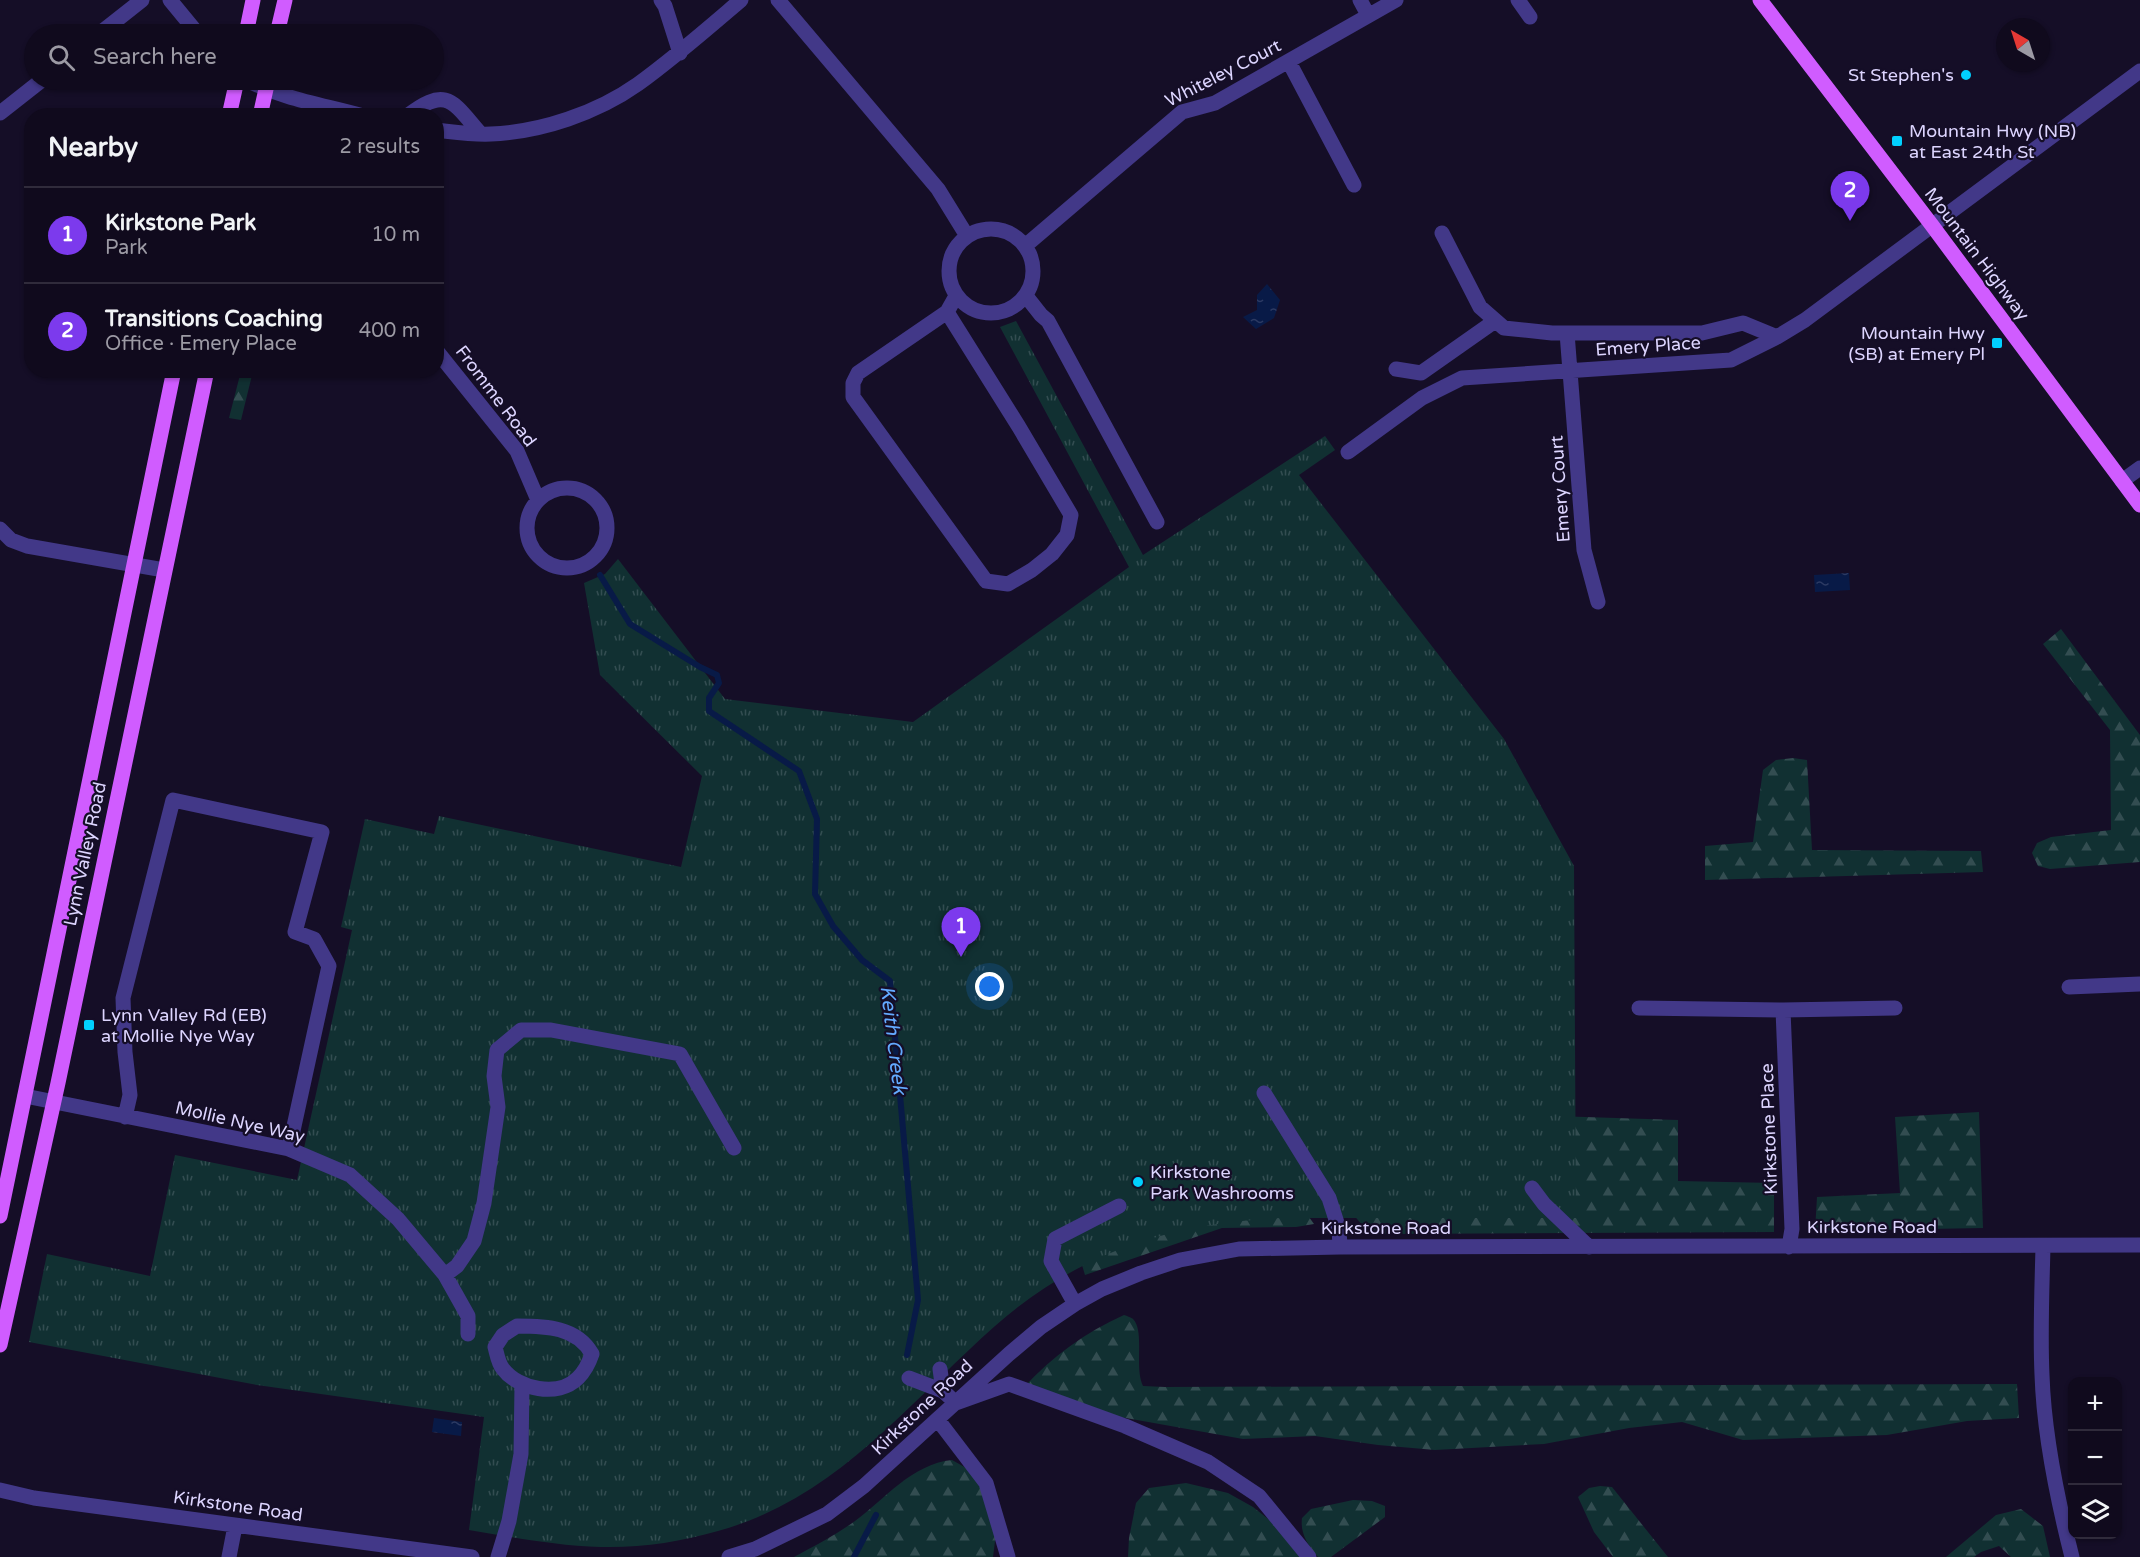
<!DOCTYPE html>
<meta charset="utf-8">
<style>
:root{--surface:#100a1d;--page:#191326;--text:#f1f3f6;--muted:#9c9aa4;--line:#302b3b;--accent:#7c3aed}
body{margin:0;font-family:"Varela Round",sans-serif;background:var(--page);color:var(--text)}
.controls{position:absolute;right:18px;bottom:18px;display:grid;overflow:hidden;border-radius:12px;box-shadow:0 2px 4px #0004}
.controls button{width:54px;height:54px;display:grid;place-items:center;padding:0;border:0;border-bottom:2px solid var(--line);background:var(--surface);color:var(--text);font:30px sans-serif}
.compass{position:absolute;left:1996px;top:18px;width:54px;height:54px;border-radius:50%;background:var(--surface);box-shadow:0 2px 4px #0004;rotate:321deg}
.you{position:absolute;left:990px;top:987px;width:21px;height:21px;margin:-15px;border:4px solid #fff;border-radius:50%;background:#1a73e8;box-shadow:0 0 0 9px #1a73e833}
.badge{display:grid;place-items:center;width:39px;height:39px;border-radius:50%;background:var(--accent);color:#fff;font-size:20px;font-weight:700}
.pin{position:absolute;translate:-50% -50px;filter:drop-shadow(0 2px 3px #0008)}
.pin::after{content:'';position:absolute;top:32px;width:21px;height:18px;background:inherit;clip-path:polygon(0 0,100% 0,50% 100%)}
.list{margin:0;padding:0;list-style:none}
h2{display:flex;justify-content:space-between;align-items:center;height:78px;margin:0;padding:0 24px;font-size:26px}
h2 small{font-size:20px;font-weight:400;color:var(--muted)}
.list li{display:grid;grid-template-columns:39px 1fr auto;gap:18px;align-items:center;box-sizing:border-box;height:96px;padding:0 24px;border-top:2px solid var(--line)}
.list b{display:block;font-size:22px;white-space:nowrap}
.list p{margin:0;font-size:20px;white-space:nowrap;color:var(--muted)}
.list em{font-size:20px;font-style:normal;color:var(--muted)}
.icon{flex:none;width:33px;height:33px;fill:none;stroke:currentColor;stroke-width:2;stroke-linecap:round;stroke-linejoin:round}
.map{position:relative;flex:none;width:2140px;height:1557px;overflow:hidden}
.search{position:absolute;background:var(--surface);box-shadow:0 2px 4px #0004;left:24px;top:24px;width:420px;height:66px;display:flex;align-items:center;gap:15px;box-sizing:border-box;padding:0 21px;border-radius:33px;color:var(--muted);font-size:22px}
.panel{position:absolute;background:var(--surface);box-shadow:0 2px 4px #0004;left:24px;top:108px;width:420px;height:270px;border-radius:24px}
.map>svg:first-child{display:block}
</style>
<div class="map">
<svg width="2140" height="1557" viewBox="0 0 2140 1557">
<defs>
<pattern id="forest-firs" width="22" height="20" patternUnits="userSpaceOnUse" patternTransform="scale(1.5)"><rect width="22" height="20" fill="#113032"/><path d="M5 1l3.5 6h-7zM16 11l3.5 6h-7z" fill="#334d51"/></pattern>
<pattern id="park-tufts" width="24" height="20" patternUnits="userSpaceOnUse" patternTransform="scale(1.5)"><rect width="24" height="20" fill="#113032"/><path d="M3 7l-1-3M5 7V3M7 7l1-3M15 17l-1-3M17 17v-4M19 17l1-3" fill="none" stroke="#334d51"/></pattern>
<pattern id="water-ripples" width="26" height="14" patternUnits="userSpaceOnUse" patternTransform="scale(1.5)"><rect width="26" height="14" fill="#081a47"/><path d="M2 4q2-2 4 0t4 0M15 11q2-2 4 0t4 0" fill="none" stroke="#2c3a63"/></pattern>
</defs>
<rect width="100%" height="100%" fill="#150e27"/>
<path fill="url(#forest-firs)" d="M241,371H253L241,420L229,418Z
M2061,629L2140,735V862L2050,869L2038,866L2032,853L2037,843L2051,837L2111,830L2110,730L2043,644Z
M1793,758L1807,760L1812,850L1981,851L1983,872L1705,880V846L1753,842L1763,770L1776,760Z
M1979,1112L1983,1228L1815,1231L1817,1197L1900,1193L1895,1117Z
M1554,1116L1678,1120V1181L1774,1183V1232L1385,1234C1369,1232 1363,1227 1354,1215Z
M1276,1171L1314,1224L1296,1227L1222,1228L1085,1275L1082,1265Z
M1124,1315C1125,1315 1132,1318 1133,1319C1145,1331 1134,1368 1143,1386L1165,1387L2017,1384L2019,1418L1967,1421L1887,1435L1743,1440L1682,1422L1629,1428L1544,1444L1435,1450L1378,1445L1315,1436L1243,1439L1126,1418L1073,1413L1024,1387C1053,1356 1086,1332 1124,1315Z
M952,1460L968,1469L987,1486L996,1533L993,1557H794C814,1546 836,1535 855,1521C885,1499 912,1464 952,1460Z
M1186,1483L1228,1493L1253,1507L1291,1537L1302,1557H1128L1129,1538L1136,1503L1149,1488Z
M1600,1486L1612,1487L1668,1557H1613L1594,1532L1578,1497L1589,1488Z
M1353,1500L1372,1501L1385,1506V1517L1331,1557H1318C1308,1545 1300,1534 1302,1518L1311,1509Z
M2021,1509L2043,1526L2050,1557H2011L1999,1546L1981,1552L1974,1557H1946L1996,1515Z"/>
<path fill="url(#park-tufts)" d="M1016,321L1143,555L1325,436L1335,450L1299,475L1504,739L1574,866L1576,1218H1281C1171,1223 1079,1252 995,1326C907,1404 837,1498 718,1531C680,1542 640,1548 601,1547C556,1546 512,1537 469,1530L484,1417L257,1385L29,1342L47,1254L150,1276L175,1155L297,1180L352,930L341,927L365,819L434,834L439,816L681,867L702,776L600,675L584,583L605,574L618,559L725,699L913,722L1129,567L1000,327Z"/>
<path fill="url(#water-ripples)" d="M1267,284L1280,300L1274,318L1256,329L1243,317L1257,310V295Z
M1849,573L1850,590L1815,592L1814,575Z
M434,1418L462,1422L461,1436L432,1432Z"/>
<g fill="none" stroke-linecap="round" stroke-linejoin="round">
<path stroke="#081a47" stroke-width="6" d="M600,575L630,624L700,667L717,675L719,683L709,698V711L799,771L817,819L815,894L833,926L862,960L890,981L918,1300L907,1355
M854,1557L876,1515"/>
<path stroke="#423888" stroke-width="15" d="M170,0L198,34
M661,0L665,6L680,53
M778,0L938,189L967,236
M1360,0L1368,15
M1518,0L1530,17
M99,34L142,0
M1289,62L1354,185
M247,80C283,99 324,105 363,116
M0,113L42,80
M407,116C447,85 453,102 480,133
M436,130C454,132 473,135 491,134C541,132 597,113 638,84C674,58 707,29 741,0
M949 271a42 42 0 1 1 84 0a42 42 0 1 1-84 0Z
M1442,233L1480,307L1504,328L1552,333H1702L1743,323L1777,337
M1025,246L1182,112L1215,103L1396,0
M1026,296L1041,315L1048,321L1157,522
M947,312L1019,427L1071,515L1067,535L1052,554L1032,570L1008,584L986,581L853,397V383L858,373L947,312L956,296
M1567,333L1584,550L1598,602
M436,350L517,451L538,500
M1396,369L1421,373L1495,321
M1348,452L1422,398L1462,378L1731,360L1777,337L1805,320L2140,71
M2122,481L2140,468
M527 528a40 40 0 1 1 80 0a40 40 0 1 1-80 0Z
M0,529L11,540L27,546L164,570
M2069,987L2140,984
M1639,1008L1783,1010L1895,1008
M1783,1010L1792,1229L1789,1247
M1264,1093L1329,1198L1339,1229L1340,1247
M25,1096L289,1149L350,1175L398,1219L445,1275L468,1316V1334
M125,1117L130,1095L125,1052L123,998L173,800L322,832L295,932L314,939L329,966L289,1149
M1532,1188L1544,1204L1589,1247
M2043,1246C2042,1289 2040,1332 2042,1375C2044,1436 2057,1498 2072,1557
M445,1275L457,1266L474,1241L484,1203L498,1107L494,1076L497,1050L521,1030H551L680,1054L734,1148
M1075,1304L1051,1261L1055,1239L1119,1206
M517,1326C546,1326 577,1327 592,1354C589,1363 585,1371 578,1378C558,1398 518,1389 503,1369C498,1363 497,1354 495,1347L503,1335Z
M940,1369L943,1391L956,1403L1009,1384L1125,1426L1208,1462L1259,1496L1309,1557
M909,1378L943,1391
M938,1420L986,1483L1008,1557
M0,1490L34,1498L472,1557
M229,1557L235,1526
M498,1557L509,1521L521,1454L522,1385
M729,1557L755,1549L827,1514L864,1486L1009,1354L1041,1327L1075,1304L1102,1289L1141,1273L1180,1260L1239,1249L1340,1247L2140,1245"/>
<path stroke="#d05cff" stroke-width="15" d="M1760,0L1931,224L2140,505
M246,34L253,0
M277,34L285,0
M229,116L237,80
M260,116L268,80
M0,1216L174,370
M0,1345L58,1083L207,370"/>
</g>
<g fill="#01d0ff" stroke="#150e27" stroke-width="2">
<circle cx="1966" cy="75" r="6"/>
<rect x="1891" y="135" width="12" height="12" rx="3"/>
<rect x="1991" y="337" width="12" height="12" rx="3"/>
<rect x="83" y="1019" width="12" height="12" rx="3"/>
<circle cx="1138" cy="1182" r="6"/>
</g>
<g text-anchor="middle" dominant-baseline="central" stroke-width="4.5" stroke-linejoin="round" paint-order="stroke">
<g font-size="18" fill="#ddd5ff" stroke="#150e27">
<text transform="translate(1223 73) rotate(-27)">Whiteley Court</text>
<text transform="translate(1977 254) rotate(53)">Mountain Highway</text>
<text transform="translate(1648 346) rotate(-4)">Emery Place</text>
<text transform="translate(496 396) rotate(53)">Fromme Road</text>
<text transform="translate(1560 489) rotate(-94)">Emery Court</text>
<text transform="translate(85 854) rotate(-78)">Lynn Valley Road</text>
<text transform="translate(240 1122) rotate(13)">Mollie Nye Way</text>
<text transform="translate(1769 1129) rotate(-92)">Kirkstone Place</text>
<text x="1872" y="1227">Kirkstone Road</text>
<text x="1386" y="1228">Kirkstone Road</text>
<text transform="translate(922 1407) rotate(-43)">Kirkstone Road</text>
<text transform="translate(238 1506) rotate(8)">Kirkstone Road</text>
</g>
<g font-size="18" fill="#ddd5ff" stroke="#150e27" text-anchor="start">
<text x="1954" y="75" text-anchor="end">St Stephen's</text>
<text x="1909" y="131">Mountain Hwy (NB)<tspan x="1909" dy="21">at East 24th St</tspan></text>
<text x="1985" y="333" text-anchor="end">Mountain Hwy<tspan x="1985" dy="21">(SB) at Emery Pl</tspan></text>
<text x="101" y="1015">Lynn Valley Rd (EB)<tspan x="101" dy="21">at Mollie Nye Way</tspan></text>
<text x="1150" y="1172">Kirkstone<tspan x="1150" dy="21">Park Washrooms</tspan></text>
</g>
<g font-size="20" font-style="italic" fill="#63aaff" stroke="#150e27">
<text transform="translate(893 1040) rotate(83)">Keith Creek</text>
</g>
</g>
</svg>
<div class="controls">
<button>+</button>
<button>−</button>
<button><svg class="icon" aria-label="layers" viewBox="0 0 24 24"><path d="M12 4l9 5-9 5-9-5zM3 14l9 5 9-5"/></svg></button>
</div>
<svg class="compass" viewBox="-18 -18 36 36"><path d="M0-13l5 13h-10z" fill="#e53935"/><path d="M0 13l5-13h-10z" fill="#9c9aa4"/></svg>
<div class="you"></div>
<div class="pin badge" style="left:961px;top:957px">1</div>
<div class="pin badge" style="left:1850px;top:221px">2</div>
<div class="search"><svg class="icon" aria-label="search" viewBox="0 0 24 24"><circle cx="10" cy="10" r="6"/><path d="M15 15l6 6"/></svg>Search here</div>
<section class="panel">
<h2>Nearby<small>2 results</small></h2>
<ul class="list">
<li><span class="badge">1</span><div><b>Kirkstone Park</b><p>Park</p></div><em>10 m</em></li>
<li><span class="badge">2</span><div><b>Transitions Coaching</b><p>Office · Emery Place</p></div><em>400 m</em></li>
</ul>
</section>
</div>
